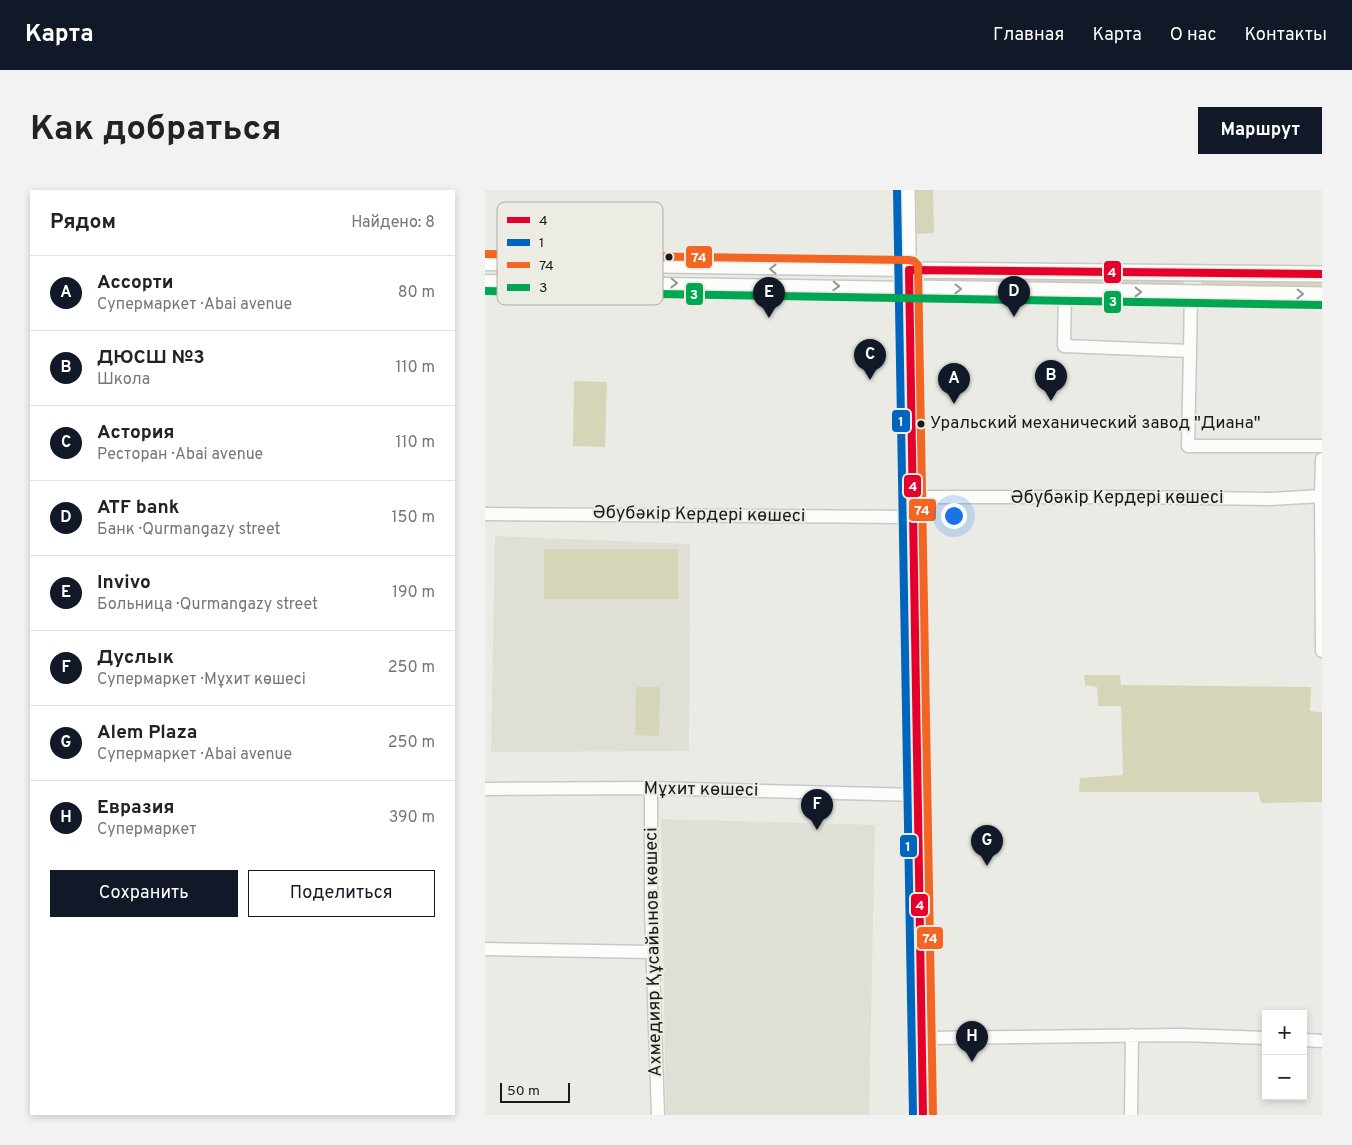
<!DOCTYPE html>
<html lang="ru">
<meta charset="utf-8">
<style>
:root{--surface:#fff;--page:#f2f2f2;--text:#222;--muted:#767676;--line:#e0e0e0;--accent:#111827}
body{margin:0;font-family:Overpass,sans-serif;background:var(--page);color:var(--text)}
.controls{position:absolute;right:15px;bottom:15px;display:grid;overflow:hidden;border-radius:0px;box-shadow:0 2px 8px #0003}
.controls button{width:45px;height:45px;display:grid;place-items:center;padding:0;border:0;border-bottom:1px solid var(--line);background:var(--surface);color:var(--text);font:25px sans-serif}
.scale{position:absolute;left:15px;bottom:12px;width:70px;box-sizing:border-box;padding-left:5px;border:2px solid #1a1a18;border-top:0;font-size:14px;line-height:18px;white-space:nowrap;color:#1a1a18;-webkit-text-stroke:4px #ecece5;paint-order:stroke}
.you{position:absolute;left:468px;top:325px;width:18px;height:18px;margin:-12px;border:4px solid #fff;border-radius:50%;background:#1a73e8;box-shadow:0 0 0 8px #1a73e833}
.badge{display:grid;place-items:center;width:32px;height:32px;border-radius:50%;background:var(--accent);color:#fff;font-size:16px;font-weight:700}
.pin{position:absolute;translate:-50% -41px;filter:drop-shadow(0 1px 2px #0008)}
.pin::after{content:'';position:absolute;top:26px;width:18px;height:15px;background:inherit;clip-path:polygon(0 0,100% 0,50% 100%)}
.list{margin:0;padding:0;list-style:none}
h2{display:flex;justify-content:space-between;align-items:center;height:65px;margin:0;padding:0 20px;font-size:21px}
h2 small{font-size:16px;font-weight:400;color:var(--muted)}
.list li{display:grid;grid-template-columns:32px 1fr auto;gap:15px;align-items:center;box-sizing:border-box;height:75px;padding:0 20px;border-top:1px solid var(--line)}
.list b{display:block;font-size:19px;white-space:nowrap}
.list p{margin:0;font-size:16px;white-space:nowrap;color:var(--muted)}
.list em{font-size:16px;font-style:normal;color:var(--muted)}
.actions{display:flex;gap:10px;padding:15px 20px}
.actions a{flex:1;padding:11px 0;border:1px solid var(--accent);border-radius:0px;text-align:center;font-size:18px;color:var(--accent)}
.actions .main{background:var(--accent);color:#fff}
.map{position:relative;flex:none;width:837px;height:925px;overflow:hidden;border-radius:0px}
header{display:flex;align-items:center;gap:30px;box-sizing:border-box;height:70px;padding:0 25px;background:var(--accent);color:#fff}
header strong{font-size:24px}
nav{display:flex;gap:28px;margin-inline-start:auto;font-size:18px}
.intro{display:flex;align-items:center;justify-content:space-between;box-sizing:border-box;height:120px;padding:0 30px}
h1{margin:0;font-size:35px}
.button{padding:12px 22px;border-radius:0px;background:var(--accent);color:#fff;font-size:18px;font-weight:700}
main{display:flex;gap:30px;padding:0 30px}
aside{flex:1;background:var(--surface);border-radius:0px;box-shadow:0 2px 8px #0003}
.map>svg:first-child{display:block}
</style>
<header>
<strong>Карта</strong>
<nav><a>Главная</a><a>Карта</a><a>О нас</a><a>Контакты</a></nav>
</header>
<div class="intro"><h1>Как добраться</h1><a class="button">Маршрут</a></div>
<main>
<aside>
<h2>Рядом<small>Найдено: 8</small></h2>
<ul class="list">
<li><span class="badge">A</span><div><b>Ассорти</b><p>Супермаркет · Abai avenue</p></div><em>80 m</em></li>
<li><span class="badge">B</span><div><b>ДЮСШ №3</b><p>Школа</p></div><em>110 m</em></li>
<li><span class="badge">C</span><div><b>Астория</b><p>Ресторан · Abai avenue</p></div><em>110 m</em></li>
<li><span class="badge">D</span><div><b>ATF bank</b><p>Банк · Qurmangazy street</p></div><em>150 m</em></li>
<li><span class="badge">E</span><div><b>Invivo</b><p>Больница · Qurmangazy street</p></div><em>190 m</em></li>
<li><span class="badge">F</span><div><b>Дуслык</b><p>Супермаркет · Мұхит көшесі</p></div><em>250 m</em></li>
<li><span class="badge">G</span><div><b>Alem Plaza</b><p>Супермаркет · Abai avenue</p></div><em>250 m</em></li>
<li><span class="badge">H</span><div><b>Евразия</b><p>Супермаркет</p></div><em>390 m</em></li>
</ul>
<div class="actions"><a class="main">Сохранить</a><a>Поделиться</a></div>
</aside>
<div class="map">
<svg width="837" height="925" viewBox="0 0 837 925">
<rect width="100%" height="100%" fill="#ebebe6"/>
<path fill="#dfdfd5" d="M10,346L205,354L204,561L6,562Z
M176,629L390,635L384,925H181Z"/>
<path fill="#d7d5b8" d="M431,0H448L449,43L432,44Z
M469,87L699,89L698,96L469,93Z
M716,89L837,91V99L716,96Z
M89,191L122,192L120,257L88,256Z
M59,359H193V409H59Z
M599,485H635L636,495L826,497L825,521L837,522V612L776,613L773,602H594L595,588L638,585L636,516H613L612,497L600,495Z
M151,497H175L174,546L150,545Z"/>
<g fill="none" stroke-linecap="round" stroke-linejoin="round">
<defs>
<path id="minor" d="M0,74L424,80
M0,91L424,98
M580,100L579,156L705,161L703,256H837
M705,161L706,102
M837,269L836,306L837,461
M428,307H650L784,309L837,306
M0,324L428,327
M166,598V719L173,925
M0,599L166,598L433,605
M0,759L167,762
M437,848L697,845L781,848
M818,850L837,851
M646,925L647,845"/>
<path id="major" d="M422,0L438,925
M424,80L837,84
M424,98L837,105"/>
</defs>
<use href="#minor" stroke="#c8c8c4" stroke-width="15"/>
<use href="#major" stroke="#c8c8c4" stroke-width="18"/>
<use href="#minor" stroke="#fcfcfb" stroke-width="12"/>
<use href="#major" stroke="#fcfcfb" stroke-width="15"/>
<defs>
<path id="bus-1" d="M438,925L424,80L837,84"/>
<path id="bus-2" d="M412,0L428,925"/>
<path id="bus-3" d="M0,64L424,70L429,71L433,75L448,925"/>
<path id="bus-4" d="M0,101L837,115"/>
</defs>
<use href="#bus-1" stroke="#ecece5" stroke-width="11"/>
<use href="#bus-2" stroke="#ecece5" stroke-width="11"/>
<use href="#bus-3" stroke="#ecece5" stroke-width="11"/>
<use href="#bus-4" stroke="#ecece5" stroke-width="11"/>
<use href="#bus-1" stroke="#e4002b" stroke-width="8"/>
<use href="#bus-2" stroke="#0065bd" stroke-width="8"/>
<use href="#bus-3" stroke="#f26522" stroke-width="8"/>
<use href="#bus-4" stroke="#00a651" stroke-width="8"/>
</g>
<defs><path id="oneway-chevron" d="M-2-3.5L2.5 0L-2 3.5" fill="none" stroke-width="1.6" stroke-linecap="round" stroke-linejoin="round" transform="scale(1.25)"/></defs>
<g stroke="#969695">
<use href="#oneway-chevron" transform="translate(288 79) rotate(-179)"/>
<use href="#oneway-chevron" transform="translate(189 93) rotate(1)"/>
<use href="#oneway-chevron" transform="translate(351 96) rotate(2)"/>
<use href="#oneway-chevron" transform="translate(473 99) rotate(1)"/>
<use href="#oneway-chevron" transform="translate(653 102) rotate(1)"/>
<use href="#oneway-chevron" transform="translate(815 104) rotate(1)"/>
</g>
<g fill="#1a1a18" stroke="#ecece5" stroke-width="2">
<circle cx="184" cy="67" r="4.5"/>
<circle cx="436" cy="234" r="4.5"/>
</g>
<g text-anchor="middle" dominant-baseline="central" stroke-width="4" stroke-linejoin="round" paint-order="stroke">
<g font-size="17" fill="#1a1a18" stroke="#ecece5" text-anchor="start">
<text x="445" y="234">Уральский механический завод "Диана"</text>
</g>
<g font-size="18" fill="#1a1a18" stroke="#ecece5">
<text x="632" y="308">Әбубәкір Кердері көшесі</text>
<text transform="translate(214 325) rotate(1)">Әбубәкір Кердері көшесі</text>
<text transform="translate(216 600) rotate(1)">Мұхит көшесі</text>
<text transform="translate(169 762) rotate(-91)">Ахмедияр Құсайынов көшесі</text>
</g>
</g>
<rect x="12" y="12" width="166" height="103" rx="8" fill="#ecece5" stroke="#adada8" stroke-width="1"/>
<rect x="22" y="27" width="23" height="6" fill="#e4002b"/>
<rect x="22" y="49" width="23" height="7" fill="#0065bd"/>
<rect x="22" y="72" width="23" height="6" fill="#f26522"/>
<rect x="22" y="94" width="23" height="7" fill="#00a651"/>
<g font-size="14" fill="#1a1a18">
<text x="54" y="35">4</text>
<text x="54" y="57">1</text>
<text x="54" y="80">74</text>
<text x="54" y="102">3</text>
</g>
<g stroke="#ecece5" stroke-width="2">
<rect x="200" y="55" width="28" height="24" rx="5" fill="#f26522"/>
<rect x="618" y="70" width="19" height="24" rx="5" fill="#e4002b"/>
<rect x="200" y="92" width="19" height="24" rx="5" fill="#00a651"/>
<rect x="618" y="100" width="19" height="24" rx="5" fill="#00a651"/>
<rect x="406" y="219" width="20" height="24" rx="5" fill="#0065bd"/>
<rect x="418" y="284" width="19" height="24" rx="5" fill="#e4002b"/>
<rect x="423" y="308" width="29" height="24" rx="5" fill="#f26522"/>
<rect x="414" y="644" width="19" height="24" rx="5" fill="#0065bd"/>
<rect x="425" y="703" width="19" height="24" rx="5" fill="#e4002b"/>
<rect x="431" y="736" width="28" height="24" rx="5" fill="#f26522"/>
</g>
<g font-size="14" text-anchor="middle" font-weight="bold" fill="#fff">
<text x="214" y="72">74</text>
<text x="627" y="87">4</text>
<text x="209" y="109">3</text>
<text x="628" y="116">3</text>
<text x="416" y="236">1</text>
<text x="428" y="301">4</text>
<text x="437" y="325">74</text>
<text x="423" y="661">1</text>
<text x="435" y="720">4</text>
<text x="445" y="753">74</text>
</g>
</svg>
<div class="controls">
<button>+</button>
<button>−</button>
</div>
<div class="scale">50 m</div>
<div class="you"></div>
<div class="pin badge" style="left:469px;top:214px">A</div>
<div class="pin badge" style="left:566px;top:211px">B</div>
<div class="pin badge" style="left:385px;top:190px">C</div>
<div class="pin badge" style="left:529px;top:127px">D</div>
<div class="pin badge" style="left:284px;top:128px">E</div>
<div class="pin badge" style="left:332px;top:640px">F</div>
<div class="pin badge" style="left:502px;top:676px">G</div>
<div class="pin badge" style="left:487px;top:872px">H</div>
</div>
</main>
